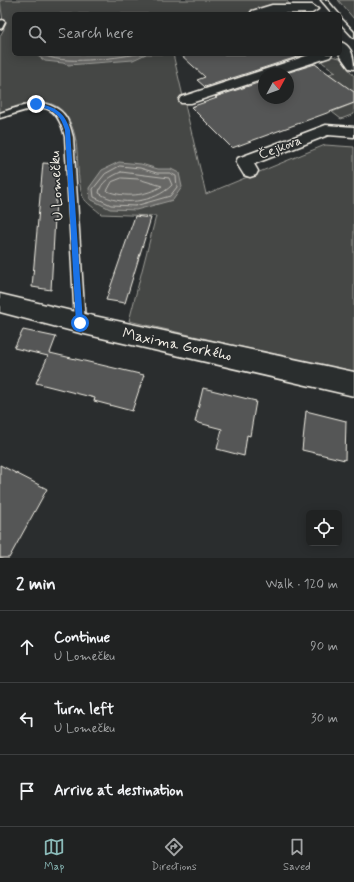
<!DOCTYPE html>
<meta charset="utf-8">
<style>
:root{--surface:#202222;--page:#2d2f2f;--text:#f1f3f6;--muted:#a2a4a5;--line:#3d3f40;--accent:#8bbbb9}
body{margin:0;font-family:Mynerve,sans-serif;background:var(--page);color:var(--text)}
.controls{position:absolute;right:12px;bottom:12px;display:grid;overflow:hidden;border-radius:6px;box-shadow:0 2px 10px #0003}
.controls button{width:36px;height:36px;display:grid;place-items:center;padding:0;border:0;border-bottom:1px solid var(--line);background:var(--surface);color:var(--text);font:20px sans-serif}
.compass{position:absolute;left:258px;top:68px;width:36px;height:36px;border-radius:50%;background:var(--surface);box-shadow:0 2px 10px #0003;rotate:49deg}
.stop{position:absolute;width:12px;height:12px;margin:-9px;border:3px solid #1a73e8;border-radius:50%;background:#fff}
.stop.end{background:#1a73e8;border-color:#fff;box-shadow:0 1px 4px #0008}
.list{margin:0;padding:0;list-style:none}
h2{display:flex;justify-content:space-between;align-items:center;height:52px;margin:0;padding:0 16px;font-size:17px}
h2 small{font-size:13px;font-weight:400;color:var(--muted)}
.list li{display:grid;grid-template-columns:26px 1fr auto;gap:12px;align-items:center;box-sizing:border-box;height:72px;padding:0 16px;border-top:1px solid var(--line)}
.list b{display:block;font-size:15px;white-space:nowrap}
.list p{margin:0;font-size:13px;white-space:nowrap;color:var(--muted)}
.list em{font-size:13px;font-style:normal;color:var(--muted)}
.icon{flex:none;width:22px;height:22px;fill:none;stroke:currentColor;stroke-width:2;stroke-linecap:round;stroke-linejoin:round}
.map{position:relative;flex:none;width:354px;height:558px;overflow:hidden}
.search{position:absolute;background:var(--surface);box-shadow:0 2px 10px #0003;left:12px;right:12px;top:12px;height:44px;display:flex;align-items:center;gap:10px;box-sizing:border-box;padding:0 14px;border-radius:6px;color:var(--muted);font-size:15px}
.sheet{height:268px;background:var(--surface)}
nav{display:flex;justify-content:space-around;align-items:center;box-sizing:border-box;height:56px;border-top:1px solid var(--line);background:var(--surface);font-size:11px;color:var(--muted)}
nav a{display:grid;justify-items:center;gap:2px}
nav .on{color:var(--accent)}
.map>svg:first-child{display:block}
</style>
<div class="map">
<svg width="354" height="558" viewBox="0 0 354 558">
<rect width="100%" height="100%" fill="#2a2d2e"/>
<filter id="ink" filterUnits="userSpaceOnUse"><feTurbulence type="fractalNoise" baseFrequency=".025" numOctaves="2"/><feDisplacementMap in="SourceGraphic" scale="8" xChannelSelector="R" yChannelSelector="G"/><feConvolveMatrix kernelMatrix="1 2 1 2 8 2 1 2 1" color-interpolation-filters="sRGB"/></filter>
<g filter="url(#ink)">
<path fill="#444645" stroke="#9c9c96" d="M0,0H286L292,7L266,9L247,14H14V54H173L206,194L325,145L354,147V373L129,321L156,216L101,214C96,209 86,203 83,197C76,178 79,155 75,136C64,92 32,98 0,113V36L4,29Z
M338,0H354V19Z
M330,56L340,58L354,76V102L329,74L336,72L323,63L320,58Z
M354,103V114L341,119L332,112Z"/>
<path fill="#676866" stroke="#9f9f9a" d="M35,54H146L133,60L68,65L63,63L45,61Z
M119,162L141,164L158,169H171L179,173L182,187L173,200L136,210L110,209L90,199L89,188L102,170Z"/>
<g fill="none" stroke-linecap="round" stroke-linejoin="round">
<path stroke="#bcbab4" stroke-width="1" d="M42,54C61,66 115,58 137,54
M120,166L140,168L157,173H170L176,176L177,187L170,196L135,206L111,205L94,197L93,189L105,174Z
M121,172L169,178L172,185C155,203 119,207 99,193C100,182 112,176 121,172Z
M122,178L138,179L162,186C146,196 125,198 107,191L112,182Z"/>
</g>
<path fill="#555756" stroke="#f4f1e8" d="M180,54H302L303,55L205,87L197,80L205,77Z
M315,64L354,92V103L232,148L191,107L217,98L215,97L264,81V98H288V74H283Z
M43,163L58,164L51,290L32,287Z
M135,216L151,218L125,303L106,300Z
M23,330L56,337L50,353L144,375L132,411L94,401L95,398L36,383L48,356L14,348Z
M203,388L256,401L250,436L247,435L244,456L217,449L222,429L195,422Z
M306,411L346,421L345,460L302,450Z
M0,465L47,489L9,558H0Z"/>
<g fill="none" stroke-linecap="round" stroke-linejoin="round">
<defs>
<path id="lane" d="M321,0H327L339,14H333Z
M340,17L354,32V38L340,23Z
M2,20L5,22L2,28L0,29V21Z
M43,103C64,109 68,117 73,137L85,323L84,326L80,328L76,326L75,323L65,137C54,92 32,110 0,118V113C14,108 28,104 43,103Z"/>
<path id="street" d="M272,5H312L318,9L312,13L250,14L252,11Z
M340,42C352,45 354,58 354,69L349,68L339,54Z
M312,54H332L330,57L278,74H264V79L191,103H181L179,100L181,97Z
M326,125L354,127V137L328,135L254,164L258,171L256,175L250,177L244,175L236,162L238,158Z"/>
<path id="secondary" d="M0,294L80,313L354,372V396L80,333L0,312Z"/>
</defs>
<use href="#lane" stroke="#f4f1e8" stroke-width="3"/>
<use href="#street" stroke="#f4f1e8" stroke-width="3"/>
<use href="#secondary" stroke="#f4f1e8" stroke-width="3"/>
<use href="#lane" fill="#2a2d2e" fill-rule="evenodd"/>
<use href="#street" fill="#2a2d2e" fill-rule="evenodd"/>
<use href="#secondary" fill="#2a2d2e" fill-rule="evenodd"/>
</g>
</g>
<path fill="#1a73e8" d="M36,103C55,107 64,111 70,130L83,323L80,326L76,323L65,130C60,112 51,109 34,106Z"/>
<g text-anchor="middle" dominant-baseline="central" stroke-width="3" stroke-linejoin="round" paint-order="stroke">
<g font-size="13" fill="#f4f1e8" stroke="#2a2d2e">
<text transform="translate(280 148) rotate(-21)">Čejkova</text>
</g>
<g font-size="15" fill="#f4f1e8" stroke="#2a2d2e">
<text transform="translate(57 186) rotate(-93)">U Lomečku</text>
<text transform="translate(177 345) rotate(12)">Maxima Gorkého</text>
</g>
</g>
</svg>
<div class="controls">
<button><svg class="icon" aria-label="locate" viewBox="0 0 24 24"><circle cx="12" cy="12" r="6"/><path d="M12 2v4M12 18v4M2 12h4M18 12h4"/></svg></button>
</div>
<svg class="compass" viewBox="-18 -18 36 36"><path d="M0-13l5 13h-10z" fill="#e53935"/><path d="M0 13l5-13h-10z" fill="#a2a4a5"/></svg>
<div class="stop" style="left:80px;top:323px"></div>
<div class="stop end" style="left:36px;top:104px"></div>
<div class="search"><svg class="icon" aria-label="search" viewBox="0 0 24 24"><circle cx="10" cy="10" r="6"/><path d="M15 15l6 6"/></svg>Search here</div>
</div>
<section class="sheet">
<h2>2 min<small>Walk · 120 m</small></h2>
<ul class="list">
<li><svg class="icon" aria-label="ahead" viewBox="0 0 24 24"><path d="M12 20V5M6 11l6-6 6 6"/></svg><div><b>Continue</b><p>U Lomečku</p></div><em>90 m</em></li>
<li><svg class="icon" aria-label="left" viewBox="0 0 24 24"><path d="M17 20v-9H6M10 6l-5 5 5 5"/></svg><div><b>Turn left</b><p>U Lomečku</p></div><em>30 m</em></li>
<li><svg class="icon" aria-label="arrive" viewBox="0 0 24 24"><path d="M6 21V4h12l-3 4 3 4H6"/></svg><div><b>Arrive at destination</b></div></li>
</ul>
</section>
<nav>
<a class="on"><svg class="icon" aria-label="map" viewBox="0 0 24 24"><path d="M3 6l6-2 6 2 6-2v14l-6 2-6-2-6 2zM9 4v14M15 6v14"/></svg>Map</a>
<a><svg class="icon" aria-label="directions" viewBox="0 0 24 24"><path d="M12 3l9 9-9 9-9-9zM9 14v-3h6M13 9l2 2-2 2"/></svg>Directions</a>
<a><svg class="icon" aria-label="saved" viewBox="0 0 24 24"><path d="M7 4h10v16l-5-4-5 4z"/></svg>Saved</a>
</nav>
